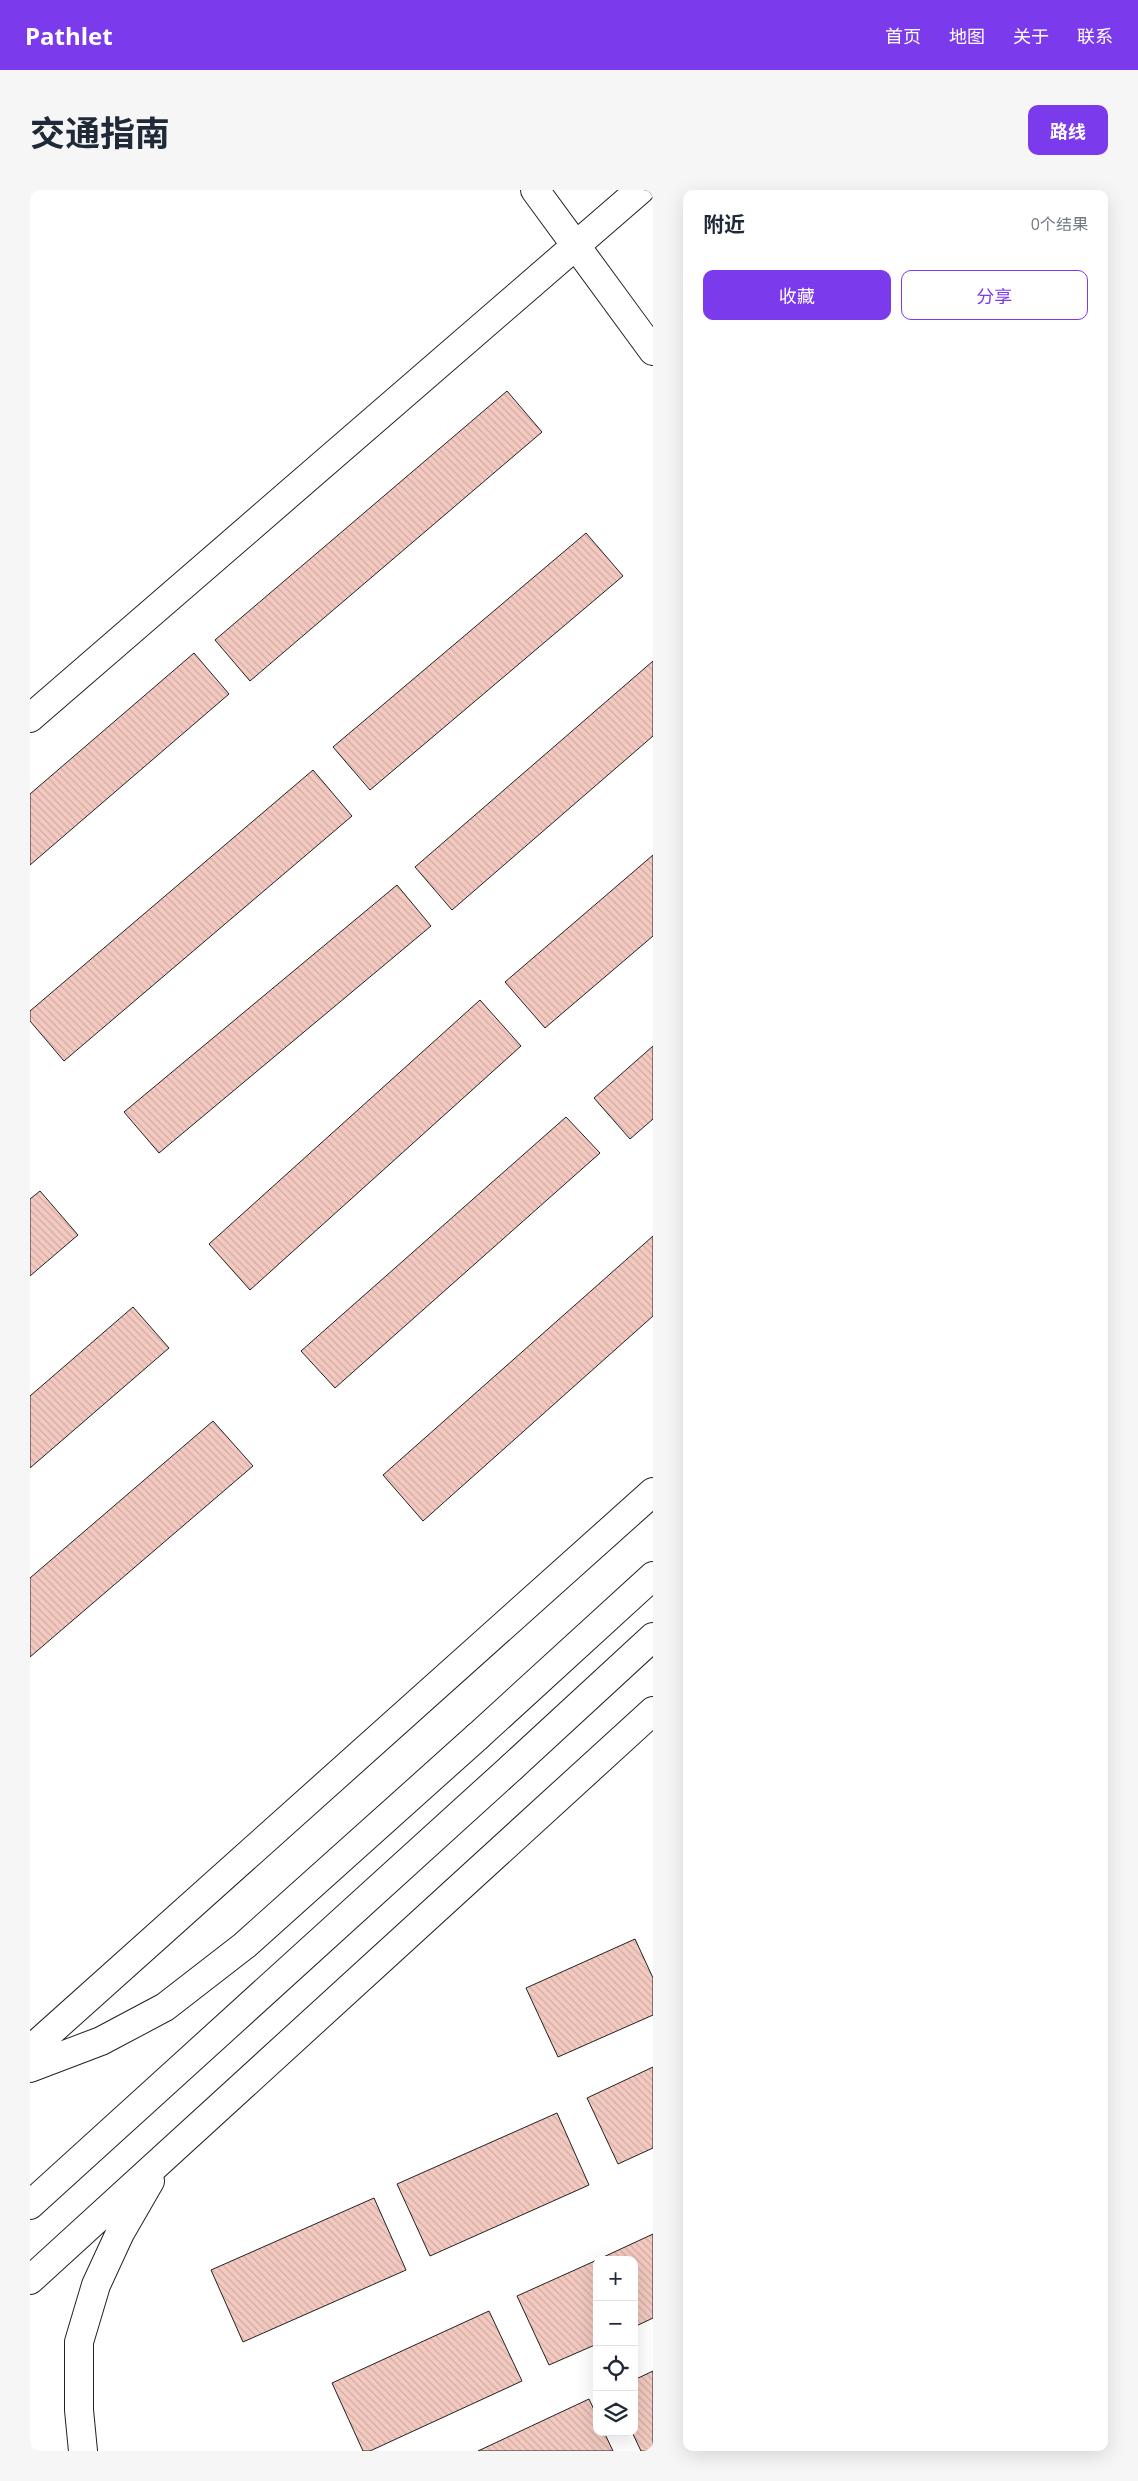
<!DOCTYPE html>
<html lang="zh">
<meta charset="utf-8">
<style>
:root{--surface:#fff;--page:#f6f6f7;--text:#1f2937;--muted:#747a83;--line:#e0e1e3;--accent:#7c3aed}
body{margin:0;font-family:"Open Sans","Noto Sans SC",sans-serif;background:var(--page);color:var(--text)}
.controls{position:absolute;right:15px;bottom:15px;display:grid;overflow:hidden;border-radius:10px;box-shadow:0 5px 20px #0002}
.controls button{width:45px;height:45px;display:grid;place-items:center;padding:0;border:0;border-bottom:1px solid var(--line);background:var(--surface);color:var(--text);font:25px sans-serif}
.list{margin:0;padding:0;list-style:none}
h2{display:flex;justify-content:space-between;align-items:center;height:65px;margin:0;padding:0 20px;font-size:21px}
h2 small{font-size:16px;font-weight:400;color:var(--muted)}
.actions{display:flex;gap:10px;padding:15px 20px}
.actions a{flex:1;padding:11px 0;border:1px solid var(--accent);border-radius:10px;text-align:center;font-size:18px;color:var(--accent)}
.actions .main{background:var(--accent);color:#fff}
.icon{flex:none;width:28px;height:28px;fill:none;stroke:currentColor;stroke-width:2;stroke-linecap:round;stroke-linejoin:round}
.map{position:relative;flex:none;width:623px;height:2261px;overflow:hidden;border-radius:10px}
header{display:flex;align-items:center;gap:30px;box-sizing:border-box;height:70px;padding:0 25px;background:var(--accent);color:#fff}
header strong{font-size:24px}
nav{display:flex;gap:28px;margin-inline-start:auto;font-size:18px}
.intro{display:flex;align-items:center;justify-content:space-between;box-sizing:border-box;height:120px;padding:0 30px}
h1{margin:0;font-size:35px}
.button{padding:12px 22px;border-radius:10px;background:var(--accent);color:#fff;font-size:18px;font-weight:700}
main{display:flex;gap:30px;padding:0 30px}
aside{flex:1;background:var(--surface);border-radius:10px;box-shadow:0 5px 20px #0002}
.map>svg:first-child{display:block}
</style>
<header>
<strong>Pathlet</strong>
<nav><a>首页</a><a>地图</a><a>关于</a><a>联系</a></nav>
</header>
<div class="intro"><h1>交通指南</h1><a class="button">路线</a></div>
<main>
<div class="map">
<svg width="623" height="2261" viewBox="0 0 623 2261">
<defs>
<pattern id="building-back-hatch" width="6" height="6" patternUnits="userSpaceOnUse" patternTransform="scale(1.25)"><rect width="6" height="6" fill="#f3c9c0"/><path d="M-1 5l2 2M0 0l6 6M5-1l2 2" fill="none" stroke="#d0aca5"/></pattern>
</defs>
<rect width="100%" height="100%" fill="#fff"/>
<path fill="url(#building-back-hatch)" stroke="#222" d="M477,201L512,242L220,491L185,450Z
M556,343L593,386L340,600L303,557Z
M164,463L199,504L0,675V604Z
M623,471V546L422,720L385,677Z
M283,580L322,626L34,871L0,831V821Z
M623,665V746L515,838L475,792Z
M367,695L401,736L129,963L94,922Z
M450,810L491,856L220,1100L179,1054Z
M623,856V929L600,949L564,908Z
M536,927L570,963L305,1198L271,1161Z
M10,1001L48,1045L0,1086V1009Z
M623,1046V1126L393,1331L353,1285Z
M103,1117L139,1158L0,1278V1206Z
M183,1231L223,1276L0,1467V1388Z
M605,1749L623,1788V1825L528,1867L496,1798Z
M623,1877V1958L588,1974L557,1908Z
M527,1923L559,1995L400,2066L367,1994Z
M344,2008L376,2080L213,2152L181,2080Z
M623,2044V2128L604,2137V2070H567Z
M567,2070V2154L519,2175L487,2106Z
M459,2121L492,2191L340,2261H333L302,2193Z
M623,2181V2261H611L602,2242H604V2190Z
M559,2209L567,2226V2242H574L583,2261H448Z"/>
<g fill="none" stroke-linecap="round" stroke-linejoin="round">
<defs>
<path id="street" d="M0,528L610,0"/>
<path id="secondary" d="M505,0L623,161
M448,1546L623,1386
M482,1577L623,1447"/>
<path id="primary" d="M0,1860L623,1302
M0,1878L71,1851L135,1817L215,1755L448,1546
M0,2015L482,1577
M0,2090L623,1521
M53,2261L49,2220V2152L66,2095L90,2043L120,1991"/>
</defs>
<use href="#street" stroke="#222" stroke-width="30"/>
<use href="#secondary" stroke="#222" stroke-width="30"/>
<use href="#primary" stroke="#222" stroke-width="30"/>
<use href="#street" stroke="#fff" stroke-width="28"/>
<use href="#secondary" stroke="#fff" stroke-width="28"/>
<use href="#primary" stroke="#fff" stroke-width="28"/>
</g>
</svg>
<div class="controls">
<button>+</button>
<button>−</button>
<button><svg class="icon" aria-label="locate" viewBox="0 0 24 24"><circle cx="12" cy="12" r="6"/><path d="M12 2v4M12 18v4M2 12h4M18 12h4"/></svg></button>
<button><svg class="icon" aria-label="layers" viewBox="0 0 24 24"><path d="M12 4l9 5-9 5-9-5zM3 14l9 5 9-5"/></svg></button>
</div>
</div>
<aside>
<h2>附近<small>0个结果</small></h2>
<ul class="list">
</ul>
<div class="actions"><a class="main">收藏</a><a>分享</a></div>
</aside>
</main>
